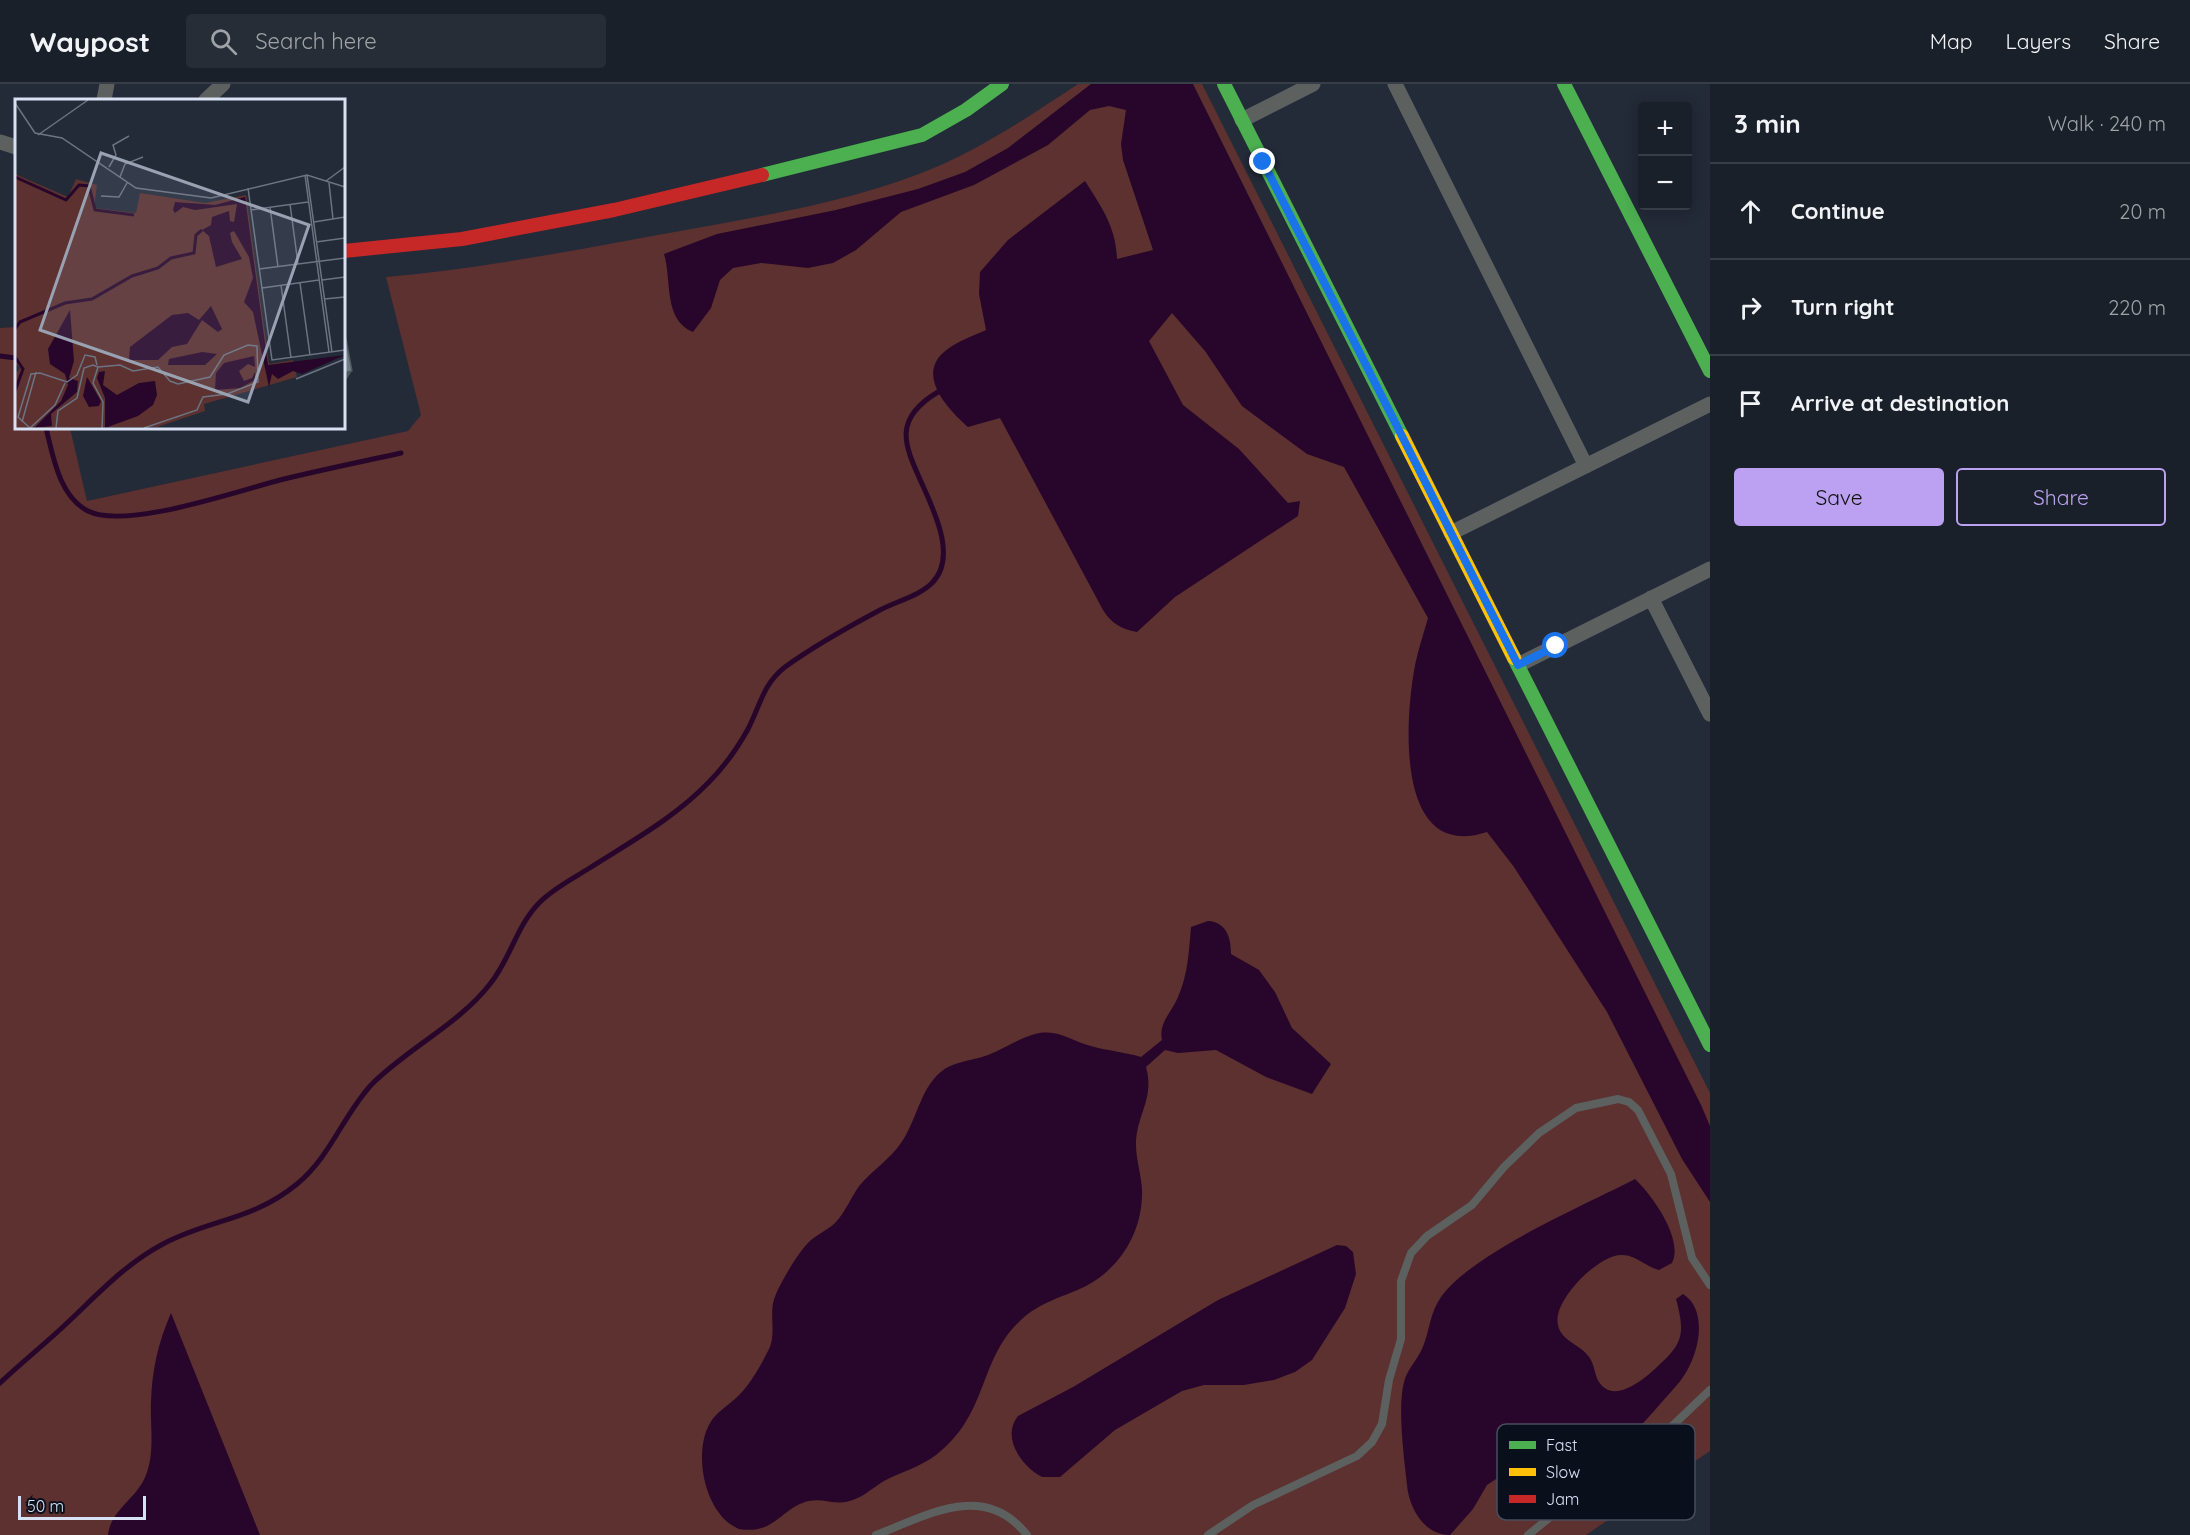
<!DOCTYPE html>
<meta charset="utf-8">
<style>
:root{--surface:#1a202a;--page:#272d36;--text:#f1f3f6;--muted:#9fa3a8;--line:#383e47;--accent:#bca0f2}
body{margin:0;font-family:Quicksand,sans-serif;background:var(--page);color:var(--text)}
.controls{position:absolute;right:18px;top:18px;display:grid;overflow:hidden;border-radius:6px;box-shadow:0 3px 15px #0003}
.controls button{width:54px;height:54px;display:grid;place-items:center;padding:0;border:0;border-bottom:2px solid var(--line);background:var(--surface);color:var(--text);font:30px sans-serif}
.scale{position:absolute;left:18px;bottom:15px;width:128px;box-sizing:border-box;padding-left:6px;border:3px solid #d9e2f4;border-top:0;font-size:16px;line-height:21px;white-space:nowrap;color:#d9e2f4;-webkit-text-stroke:4px #0a0f1c;paint-order:stroke}
.stop{position:absolute;width:18px;height:18px;margin:-14px;border:4px solid #1a73e8;border-radius:50%;background:#fff}
.stop.end{background:#1a73e8;border-color:#fff;box-shadow:0 2px 6px #0008}
.list{margin:0;padding:0;list-style:none}
h2{display:flex;justify-content:space-between;align-items:center;height:78px;margin:0;padding:0 24px;font-size:26px}
h2 small{font-size:20px;font-weight:400;color:var(--muted)}
.list li{display:grid;grid-template-columns:39px 1fr auto;gap:18px;align-items:center;box-sizing:border-box;height:96px;padding:0 24px;border-top:2px solid var(--line)}
.list b{display:block;font-size:22px;white-space:nowrap}
.list em{font-size:20px;font-style:normal;color:var(--muted)}
.actions{display:flex;gap:12px;padding:18px 24px}
.actions a{flex:1;padding:14px 0;border:2px solid var(--accent);border-radius:6px;text-align:center;font-size:21px;color:var(--accent)}
.actions .main{background:var(--accent);color:#111}
.icon{flex:none;width:33px;height:33px;fill:none;stroke:currentColor;stroke-width:2;stroke-linecap:round;stroke-linejoin:round}
.map{position:relative;flex:none;width:1710px;height:1451px;overflow:hidden}
header{display:flex;align-items:center;gap:36px;box-sizing:border-box;height:84px;padding:0 30px;background:var(--surface);border-bottom:2px solid var(--line)}
header strong{font-size:28px}
nav{display:flex;gap:33px;margin-inline-start:auto;font-size:21px}
.search{width:420px;height:54px;background:var(--page);display:flex;align-items:center;gap:15px;box-sizing:border-box;padding:0 21px;border-radius:6px;color:var(--muted);font-size:22px}
main{display:flex}
aside{flex:1;background:var(--surface)}
.map>svg:first-child{display:block}
</style>
<header>
<strong>Waypost</strong>
<div class="search"><svg class="icon" aria-label="search" viewBox="0 0 24 24"><circle cx="10" cy="10" r="6"/><path d="M15 15l6 6"/></svg>Search here</div>
<nav><a>Map</a><a>Layers</a><a>Share</a></nav>
</header>
<main>
<div class="map">
<svg width="1710" height="1451" viewBox="0 0 1710 1451">
<rect width="100%" height="100%" fill="#232a38"/>
<path fill="#5c312f" d="M1078,0H1202L1710,1009V1367L1586,1451H0V244L16,243V344H70L87,417L408,347L421,331L386,193C481,185 574,166 669,149C761,132 855,118 941,81C990,59 1034,29 1078,0Z"/>
<path fill="#28062b" d="M1091,0H1193L1701,1021L1710,1042V1118L1682,1075L1607,928L1514,783L1487,748C1396,778 1405,639 1414,587C1417,569 1423,552 1428,534L1344,383L1307,370L1242,322L1205,267L1172,229L1149,257L1183,321L1239,365L1288,419L1300,417L1298,432L1175,513L1137,548C1121,545 1111,539 1103,526L1000,334L968,343C949,326 916,292 944,268C955,258 973,252 986,246L979,210L980,188L1008,156L1085,97C1102,124 1116,143 1117,175L1153,166L1123,76L1121,60L1126,26L1109,22L1090,26L1048,61L974,101L901,128L856,166L833,179L808,184L761,179L733,184L720,196L711,224L693,248C663,236 672,196 664,170L717,150L836,126L918,105L965,88L1008,64Z
M1208,837C1226,838 1231,853 1231,870L1259,886L1275,908L1292,944L1331,980L1312,1010L1266,993L1216,966L1178,969L1165,966L1146,983C1155,1015 1136,1031 1136,1061C1136,1078 1143,1095 1142,1112C1141,1150 1119,1185 1086,1202C1063,1213 1040,1218 1021,1236C978,1275 989,1331 936,1371C920,1383 901,1388 884,1397C871,1405 861,1415 846,1418C833,1420 821,1414 809,1417C781,1423 776,1451 739,1445C705,1431 693,1371 709,1341C716,1327 730,1321 740,1310C751,1299 761,1281 768,1267C778,1249 767,1229 776,1210C781,1198 798,1169 807,1160C815,1151 827,1147 836,1138C846,1127 851,1113 860,1101C873,1086 890,1075 901,1059C918,1035 920,1001 946,984C959,977 974,976 988,971C1004,965 1019,954 1035,950C1058,944 1071,957 1091,962C1108,967 1125,968 1141,973L1162,956C1158,939 1172,928 1178,913C1188,891 1189,866 1191,843Z
M1635,1095C1652,1111 1684,1155 1672,1179L1659,1186C1646,1183 1635,1170 1621,1171C1598,1171 1552,1217 1558,1241C1561,1257 1580,1260 1589,1273C1595,1281 1594,1290 1599,1298C1614,1321 1644,1295 1657,1283C1684,1259 1685,1249 1676,1215L1683,1210C1710,1227 1699,1276 1677,1301C1656,1324 1638,1348 1613,1367C1588,1385 1559,1394 1533,1412L1510,1396L1496,1395L1487,1401L1473,1425L1450,1451C1424,1451 1409,1424 1407,1401C1404,1373 1396,1316 1406,1292C1411,1281 1420,1272 1424,1260C1430,1244 1430,1229 1441,1213C1472,1169 1585,1121 1635,1095Z
M1337,1161L1346,1162L1353,1168L1356,1190L1345,1224L1312,1276L1295,1288L1274,1296L1244,1301H1204L1182,1307L1115,1346L1060,1393H1042C1021,1382 1001,1353 1018,1332L1073,1303L1218,1216Z
M171,1229L260,1451H108C111,1425 137,1415 146,1391C155,1368 150,1342 151,1318C152,1286 158,1259 171,1229Z"/>
<g fill="none" stroke-linecap="round" stroke-linejoin="round">
<path stroke="#28062b" stroke-width="5" d="M0,272L16,274
M46,344C53,372 59,412 88,427C126,446 237,407 280,396C320,386 360,378 401,369
M0,1299C22,1278 45,1260 66,1240C97,1211 125,1180 163,1160C210,1135 252,1137 297,1100C331,1072 343,1031 372,1000C408,964 459,940 490,900C511,874 516,842 540,818C554,804 572,795 588,785C630,758 673,735 708,699C724,683 737,665 748,645C760,622 763,600 785,583C814,562 848,543 880,526C897,517 919,512 932,499C957,474 935,429 923,402C905,362 891,336 938,308"/>
<path stroke="#5c6160" stroke-width="8" d="M876,1451C926,1432 984,1396 1027,1451
M1208,1451L1253,1421L1357,1372L1372,1358L1382,1340L1389,1296L1401,1255V1197L1411,1169L1427,1152L1472,1121L1504,1083L1539,1049L1576,1024L1618,1015L1629,1018L1638,1026L1671,1090L1692,1174L1710,1201
M1528,1451L1580,1409L1646,1367L1710,1306"/>
<path stroke="#5c6160" stroke-width="15" d="M1395,0L1586,382
M104,16L107,0
M206,16L223,0
M1242,36L1313,0
M0,58L16,63
M1451,449L1710,320
M1651,514L1710,630
M1518,581L1710,485"/>
<path stroke="#4caf50" stroke-width="14" d="M1224,0L1402,352
M1564,0L1710,287
M762,91L922,51L966,26L1002,0
M1514,574L1710,961"/>
<path stroke="#ffc107" stroke-width="14" d="M1402,352L1514,574"/>
<path stroke="#c62828" stroke-width="14" d="M344,167L462,155L614,126L762,91"/>
</g>
<path fill="#4e575c" d="M352,287L346,296H344V289Z"/>
<path fill="#6f7c84" stroke="#4e575c" stroke-width="1.5" d="M346,255L352,287L344,289V256Z"/>
<g fill="none" stroke-linecap="round" stroke-linejoin="round">
<path stroke="#1a73e8" stroke-width="8" d="M1263,78L1518,581L1556,562"/>
</g>
<g transform="translate(15 15)">
<rect width="330" height="330" fill="#232a38"/>
<path d="M0,75L53,98L61,80L82,86L79,109L121,114L125,94L190,104L231,96L254,265L278,261L282,278L189,305L190,312L142,328L0,329V275L5,269L0,264Z" fill="#5c312f"/>
<path d="M230,98L253,266L330,256L287,275L278,272L263,280L257,275L254,288L238,213L229,203L238,179L234,158L219,132L215,134L217,143L227,160L201,168L194,137L187,131L196,126L197,118L214,112L215,122L219,123L222,105L180,111L168,108L160,114L158,111L160,103L200,106ZM196,207L207,230L203,233L187,221L172,245L157,248L143,261H114L115,248L157,216L173,214L184,221ZM55,211L59,262L54,279L63,282L62,293L36,315L37,327L19,329L46,302L53,286L50,275L35,265L33,250ZM187,253L202,255L190,266H153L154,260ZM239,257L240,268L233,265L224,272L229,282L237,279L240,273V281L225,289L200,291L201,274L209,264ZM90,272L88,286L102,296L124,284L140,282L142,296L138,306L123,317L90,329V299L82,279L84,273ZM72,278L86,302L84,307L74,308L68,297Z" fill="#28062b"/>
<path fill="none" stroke="#28062b" stroke-width="3" d="M0,78L51,101L64,86L74,87L80,111L119,116M0,230L5,223L50,204L77,200L117,177L143,169L156,159L179,154L181,136L187,131M0,258L8,270L0,292"/>
<path fill="none" stroke="#6c7483" stroke-width="1.5" d="M0,4L20,34L47,39L121,89L196,99L292,76L330,88M23,36L73,1M94,68L101,56L98,46L114,37M290,76L314,253M292,76L317,253M105,78L110,65L128,58M311,82L330,68M314,84L318,120M233,89L257,261L330,251M86,97L104,98L112,84M275,105L283,165M255,108L263,168M236,111L293,103M299,123L330,118M301,143L330,139M244,170L330,159M307,181L330,178M285,184L295,256M266,186L276,259M247,189L304,181M309,200L330,198M83,268L105,266L118,272L143,268L155,282L163,285L195,278L209,256L233,246L242,247L243,283L212,295L188,298L182,311L129,329M281,280L330,260M7,323L21,273M15,329L3,318L16,275L25,274L52,283L62,276L70,256L80,258L82,266M15,329L40,306L50,284M41,329L43,312L62,299L69,269L78,266L83,268L78,284L88,303L87,329"/>
<path fill="#99a2b2" fill-opacity="0.15" stroke="#99a2b2" stroke-width="3" d="M86,54L294,126L233,303L25,231Z"/>
<rect width="330" height="330" fill="none" stroke="#d9e2f4" stroke-width="3"/>
</g>
<rect x="1497" y="1340" width="198" height="96" rx="9" fill="#0a0f1c" stroke="#484e5d" stroke-width="1.5"/>
<rect x="1509" y="1357" width="27" height="8" fill="#4caf50"/>
<rect x="1509" y="1384" width="27" height="8" fill="#ffc107"/>
<rect x="1509" y="1411" width="27" height="8" fill="#c62828"/>
<g font-size="16" fill="#d9e2f4">
<text x="1546" y="1367">Fast</text>
<text x="1546" y="1394">Slow</text>
<text x="1546" y="1421">Jam</text>
</g>
</svg>
<div class="controls">
<button>+</button>
<button>−</button>
</div>
<div class="scale">50 m</div>
<div class="stop" style="left:1556px;top:562px"></div>
<div class="stop end" style="left:1263px;top:78px"></div>
</div>
<aside>
<h2>3 min<small>Walk · 240 m</small></h2>
<ul class="list">
<li><svg class="icon" aria-label="ahead" viewBox="0 0 24 24"><path d="M12 20V5M6 11l6-6 6 6"/></svg><div><b>Continue</b></div><em>20 m</em></li>
<li><svg class="icon" aria-label="right" viewBox="0 0 24 24"><path d="M7 20v-9h11M14 6l5 5-5 5"/></svg><div><b>Turn right</b></div><em>220 m</em></li>
<li><svg class="icon" aria-label="arrive" viewBox="0 0 24 24"><path d="M6 21V4h12l-3 4 3 4H6"/></svg><div><b>Arrive at destination</b></div></li>
</ul>
<div class="actions"><a class="main">Save</a><a>Share</a></div>
</aside>
</main>
